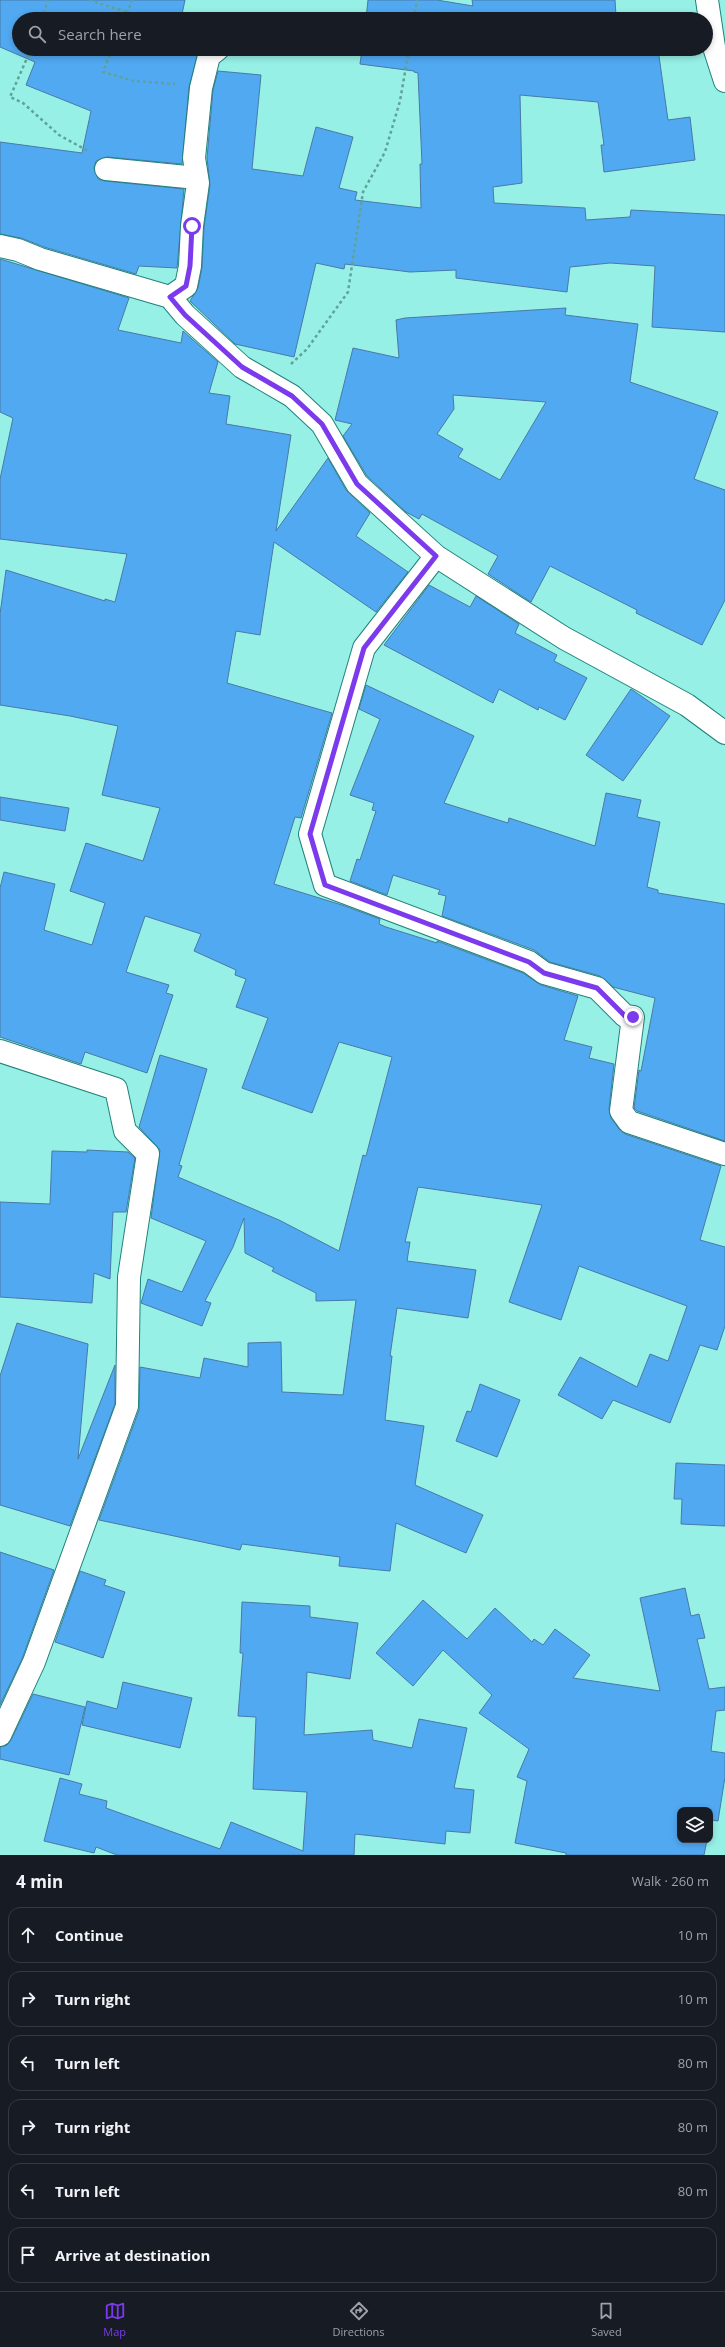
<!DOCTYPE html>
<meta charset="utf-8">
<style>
:root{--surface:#171b24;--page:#242831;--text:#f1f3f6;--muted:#9ea1a6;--line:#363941;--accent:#7c3aed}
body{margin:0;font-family:"Open Sans",sans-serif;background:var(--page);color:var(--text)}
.controls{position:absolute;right:12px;bottom:12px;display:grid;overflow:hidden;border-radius:8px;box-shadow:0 2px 6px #0003}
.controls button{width:36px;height:36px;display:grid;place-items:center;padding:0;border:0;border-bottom:1px solid var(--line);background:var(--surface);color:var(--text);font:20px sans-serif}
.stop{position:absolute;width:12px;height:12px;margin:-9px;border:3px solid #7c3aed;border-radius:50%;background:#fff}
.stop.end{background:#7c3aed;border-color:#fff;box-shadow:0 1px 4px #0008}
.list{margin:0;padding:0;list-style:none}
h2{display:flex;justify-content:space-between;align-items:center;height:52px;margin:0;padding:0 16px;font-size:17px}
h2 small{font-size:13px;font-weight:400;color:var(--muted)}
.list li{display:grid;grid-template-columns:26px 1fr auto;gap:12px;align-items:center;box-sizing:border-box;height:56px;margin:0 8px 8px;padding:0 8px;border:1px solid var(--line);border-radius:12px}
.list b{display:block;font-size:15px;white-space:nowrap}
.list em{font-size:13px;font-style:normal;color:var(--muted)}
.icon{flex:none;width:22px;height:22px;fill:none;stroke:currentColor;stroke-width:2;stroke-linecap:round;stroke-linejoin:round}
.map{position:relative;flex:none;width:725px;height:1855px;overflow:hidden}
.search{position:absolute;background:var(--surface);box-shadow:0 2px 6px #0003;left:12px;right:12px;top:12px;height:44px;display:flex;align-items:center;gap:10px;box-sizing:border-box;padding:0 14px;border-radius:22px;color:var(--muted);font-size:15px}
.sheet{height:436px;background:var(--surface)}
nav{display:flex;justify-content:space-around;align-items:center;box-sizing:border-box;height:56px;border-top:1px solid var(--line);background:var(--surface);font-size:11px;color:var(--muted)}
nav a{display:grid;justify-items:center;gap:2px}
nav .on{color:var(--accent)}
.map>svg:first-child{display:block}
</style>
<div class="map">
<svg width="725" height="1855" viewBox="0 0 725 1855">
<rect width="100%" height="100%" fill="#96f0e6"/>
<path fill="#51a9f2" stroke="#487aa6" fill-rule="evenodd" d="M0,0H185L181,19H19V49H199L189,87L182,164L107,157L96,161L94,168L98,179L105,181L184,189L177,268L139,266L136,274L44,247L21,238L0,234V142L82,153L91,111L26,85L35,62L0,47Z
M368,0H437L473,6L472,0H615L616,16L588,19H366Z
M362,49H658L668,120L690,117L695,160L604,172L601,145H604L598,102L520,95L522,183L493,187L494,203L585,208L586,220L630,217L631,210L725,215V332L652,327L655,266L610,263L570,267L567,292L456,278V270L410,272L345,264L344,269L316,263L294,357L235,344L190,301L198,288L202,268L204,227L210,185L207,158L213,90L218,71L261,75L252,169L303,176L316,127L353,137L339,188L357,192L355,200L421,208L420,164H422L418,73L414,72V71L360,64Z
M0,259L129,298L118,330L181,343L183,331L218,362L209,393L230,396L226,424L291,435L276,531L328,458L346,490L370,513L356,536L408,572L376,612L274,542L260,635L236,631L227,683L332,713L301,818L295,817L274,884L342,905L380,919L379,924L386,927L437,943V941L523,973L541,985L578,996L564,1040L592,1047L589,1058L614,1064L609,1109L611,1118L619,1129L625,1134L721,1166L700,1240L725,1247V1326L717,1350L700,1345L670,1423L613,1400L602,1419L558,1395L580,1357L637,1387L650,1354L668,1361L687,1306L579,1266L561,1320L509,1302L542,1205L418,1187L405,1242H410L407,1261L476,1270L468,1318L397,1308L390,1356H392L385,1420L424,1426L415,1485L483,1515L466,1553L396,1523L390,1571L339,1566L340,1557L242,1544L240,1550L99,1520L139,1410L140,1367L200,1378L204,1358L248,1367V1343L281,1342L282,1392L343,1395L356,1300L316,1301V1293L272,1271L274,1268L245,1253L244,1218L233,1247L205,1301L211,1303L202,1326L141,1303L148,1279L182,1292L206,1241L151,1218L160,1150L139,1127L160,1055L207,1069L179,1165L182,1166L178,1177L279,1220L339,1251L363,1155L366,1156L392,1057L339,1042L312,1113L242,1088L268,1018L236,1007L246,979L235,975L236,970L194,951L201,934L145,916L126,972L169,985L166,993L173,995L147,1073L85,1052L81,1064L0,1037V888L4,872L55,884L44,930L92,945L105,903L70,891L86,843L143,861L160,808L102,795L118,726L70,716L0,705V614L6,570L105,601V599L115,602L127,554L0,539V479L13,418L0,412Z
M566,308L565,315L638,324L630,382L718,412L694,479L725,490V600L702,645L636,613L637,610L550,566L531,602L488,574L498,556L422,514L419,519L406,512L367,476L343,436L352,424L335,420L353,348L399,358L396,320L405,318ZM453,395L546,402L500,480L458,457L463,449L437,434L454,409Z
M429,585L470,607L476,596L519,624L515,633L557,655L554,661L587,678L565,720L539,707L538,710L499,689L493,703L384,645Z
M366,685L474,736L444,803L508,823L509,818L595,846L606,793L641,800L637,817L660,822L647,887L658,890V893L725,904V1141L637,1111L634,1108L639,1070L641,1071L655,998L613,987L600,976L550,962L534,950L442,916L446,896L438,894L440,890L393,875L387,895L350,881L357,859L360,860L376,811L372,810L374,803L350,795L380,719L359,709Z
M631,689L670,716L623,781L586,755Z
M0,797L69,808L65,831L0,820Z
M87,1150L128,1152L135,1158L126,1212H113L110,1279L94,1273L92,1303L0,1297V1202L50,1204L52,1151L87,1152Z
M17,1323L88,1344L78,1459L115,1365V1404L70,1526L0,1505V1376Z
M480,1384L520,1400L497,1457L456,1441L467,1411L471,1412Z
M676,1463L725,1465V1526L681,1524L682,1499H674Z
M0,1552L54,1570L22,1659L0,1705Z
M80,1571L106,1580L104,1585L125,1592L103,1658L55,1642Z
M685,1588L691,1616L699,1614L705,1638L697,1639L709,1689L725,1687V1710L716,1711L711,1751L725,1753V1777L718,1821L711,1820L710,1824V1810H680V1840H707L704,1855H566V1853L515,1843L527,1781L517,1777L529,1749L479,1713L492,1695L443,1650L413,1686L376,1653L423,1600L467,1639L495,1608L532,1642L534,1639L543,1645L555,1629L590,1655L573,1678L660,1691L640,1598Z
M242,1602L310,1606V1617L358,1623L350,1679L307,1672L304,1735L372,1730L373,1740L412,1748L419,1719L467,1728L454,1788L474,1790L470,1833L446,1831L445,1844L355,1834L354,1855H117L96,1847L94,1853L44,1841L60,1778L82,1784L79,1794L107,1801L106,1808L220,1849L231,1822L303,1851L307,1792L253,1789L256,1717L238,1716L243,1653H240Z
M123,1682L192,1698L180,1748L82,1725L87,1701L117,1709Z
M33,1694L85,1707L69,1775L0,1759V1747L7,1745L11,1740Z"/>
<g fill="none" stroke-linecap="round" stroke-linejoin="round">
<defs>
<path id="street" d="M707,0L714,47L725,81
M106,169L197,178
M0,246L18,250L40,259L170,297L185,315L242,367L292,396L322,424L357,484L436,556L564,638L687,705L725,733
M170,297L186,286L190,266L192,226L198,183L194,158L201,88L209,56L218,49
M436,556L364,648L310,834L325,885L529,962L544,973L597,988L625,1016L633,1017L621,1111L629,1122L725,1154
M0,1051L116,1089L125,1131L148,1154L129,1277L127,1406L34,1662L0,1735"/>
</defs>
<use href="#street" stroke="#20827a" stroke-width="24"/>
<path stroke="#60a19a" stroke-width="2.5" stroke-dasharray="3 3" stroke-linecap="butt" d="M89,0L149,19
M42,19L48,0
M125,19L132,0
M153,19L159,16L180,19
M414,19L417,0
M31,49L10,97L23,103L59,135L88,151
M112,49L103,72L134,81L175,84
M291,364L307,349L348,292L363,192L385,152L400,101L409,49"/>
<use href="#street" stroke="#fff" stroke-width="22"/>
</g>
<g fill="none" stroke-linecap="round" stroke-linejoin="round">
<path stroke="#7c3aed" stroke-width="5" d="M192,226L190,266L186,286L170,297L185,315L242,367L292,396L322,424L357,484L436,556L364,648L310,834L325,885L529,962L544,973L597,988L625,1016L633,1017"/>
</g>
</svg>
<div class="controls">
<button><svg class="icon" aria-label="layers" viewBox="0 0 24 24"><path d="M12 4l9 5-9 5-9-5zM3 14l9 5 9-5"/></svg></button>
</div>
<div class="stop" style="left:192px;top:226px"></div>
<div class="stop end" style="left:633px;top:1017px"></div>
<div class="search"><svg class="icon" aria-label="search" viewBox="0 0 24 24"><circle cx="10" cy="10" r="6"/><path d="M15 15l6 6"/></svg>Search here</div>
</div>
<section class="sheet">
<h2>4 min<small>Walk · 260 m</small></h2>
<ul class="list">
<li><svg class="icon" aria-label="ahead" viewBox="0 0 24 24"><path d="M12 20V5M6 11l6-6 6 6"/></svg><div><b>Continue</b></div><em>10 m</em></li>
<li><svg class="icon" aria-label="right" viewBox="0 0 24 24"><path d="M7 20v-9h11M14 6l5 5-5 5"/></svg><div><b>Turn right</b></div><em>10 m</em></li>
<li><svg class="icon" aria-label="left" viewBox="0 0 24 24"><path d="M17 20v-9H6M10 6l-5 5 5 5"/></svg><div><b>Turn left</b></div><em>80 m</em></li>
<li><svg class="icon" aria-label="right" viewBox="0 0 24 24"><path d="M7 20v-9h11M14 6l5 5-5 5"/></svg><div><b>Turn right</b></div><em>80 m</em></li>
<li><svg class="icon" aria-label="left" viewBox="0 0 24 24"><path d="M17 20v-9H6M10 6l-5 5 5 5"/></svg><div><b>Turn left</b></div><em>80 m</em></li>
<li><svg class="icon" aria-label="arrive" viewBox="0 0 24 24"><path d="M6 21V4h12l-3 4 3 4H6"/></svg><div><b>Arrive at destination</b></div></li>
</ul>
</section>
<nav>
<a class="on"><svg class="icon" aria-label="map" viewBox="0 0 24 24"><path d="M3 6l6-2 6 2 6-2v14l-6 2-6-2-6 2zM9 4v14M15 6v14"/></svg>Map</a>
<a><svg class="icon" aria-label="directions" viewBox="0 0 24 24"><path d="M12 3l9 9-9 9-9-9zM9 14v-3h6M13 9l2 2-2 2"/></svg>Directions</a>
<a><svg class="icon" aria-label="saved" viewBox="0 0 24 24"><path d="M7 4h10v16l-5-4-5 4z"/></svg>Saved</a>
</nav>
